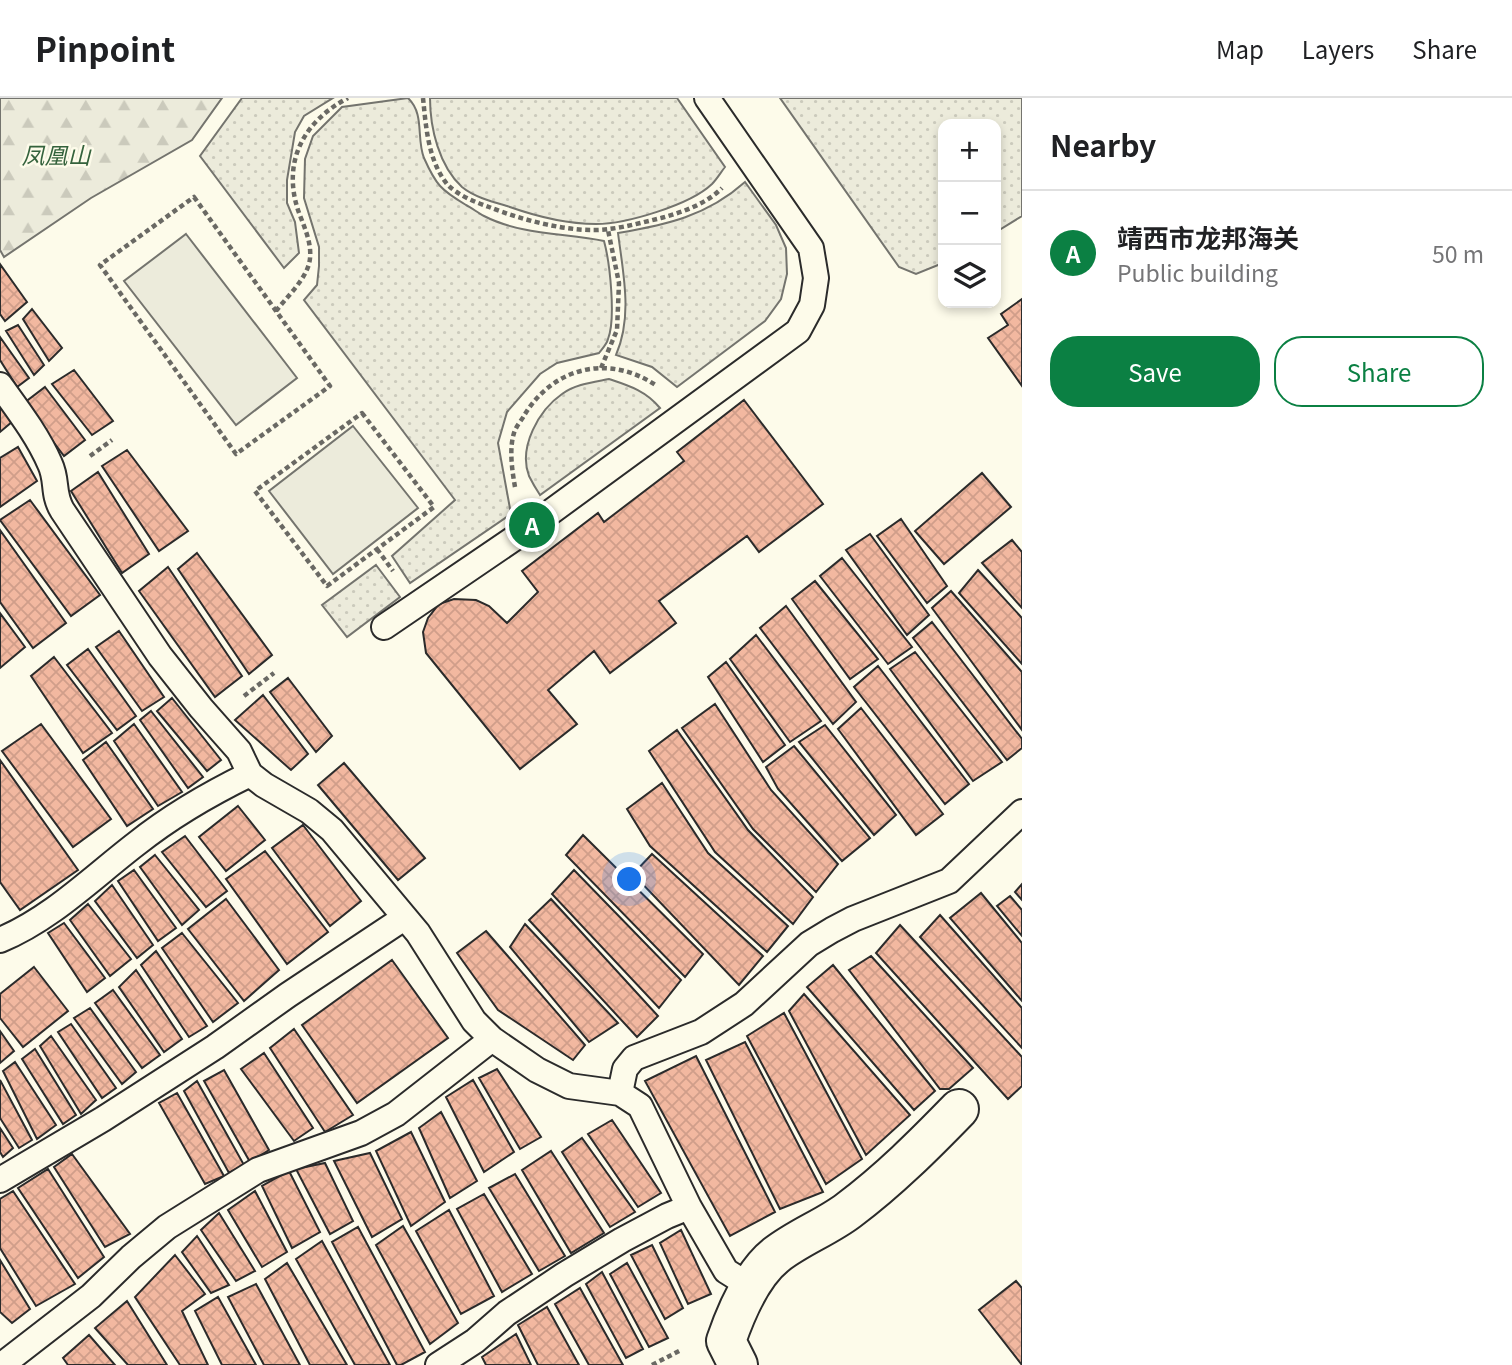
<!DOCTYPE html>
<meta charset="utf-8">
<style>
:root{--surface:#fff;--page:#f6f6f6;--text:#202124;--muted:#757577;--line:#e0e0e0;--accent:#0b8043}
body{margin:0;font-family:Georgia,"Noto Sans SC",serif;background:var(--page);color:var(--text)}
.controls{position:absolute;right:21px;top:21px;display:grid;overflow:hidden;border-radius:14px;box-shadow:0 4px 10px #0003}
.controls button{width:63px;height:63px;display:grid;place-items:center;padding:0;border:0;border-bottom:2px solid var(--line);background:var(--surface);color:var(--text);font:35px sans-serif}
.you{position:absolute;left:630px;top:782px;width:24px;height:24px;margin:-18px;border:5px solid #fff;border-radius:50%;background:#1a73e8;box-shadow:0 0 0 10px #1a73e833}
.badge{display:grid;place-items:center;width:46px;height:46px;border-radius:50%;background:var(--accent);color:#fff;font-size:23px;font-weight:700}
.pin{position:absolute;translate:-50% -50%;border:4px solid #fff;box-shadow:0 2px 7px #0006}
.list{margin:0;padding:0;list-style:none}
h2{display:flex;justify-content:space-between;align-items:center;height:91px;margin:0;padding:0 28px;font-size:30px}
h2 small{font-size:23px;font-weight:400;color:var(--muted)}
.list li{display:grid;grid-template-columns:46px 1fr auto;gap:21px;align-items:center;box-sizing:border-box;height:126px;padding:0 28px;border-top:2px solid var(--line)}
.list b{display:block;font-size:26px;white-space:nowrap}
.list p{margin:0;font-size:23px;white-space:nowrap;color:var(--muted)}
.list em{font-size:23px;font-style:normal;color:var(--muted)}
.actions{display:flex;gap:14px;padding:21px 28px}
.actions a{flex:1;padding:16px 0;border:2px solid var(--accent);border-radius:28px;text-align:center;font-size:24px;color:var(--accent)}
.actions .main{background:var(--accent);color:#fff}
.icon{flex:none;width:38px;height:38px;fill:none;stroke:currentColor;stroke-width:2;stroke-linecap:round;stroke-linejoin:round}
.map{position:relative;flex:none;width:1022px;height:1267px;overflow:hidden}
header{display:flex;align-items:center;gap:42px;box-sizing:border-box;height:98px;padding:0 35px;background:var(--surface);border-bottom:2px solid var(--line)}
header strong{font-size:33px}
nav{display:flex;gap:38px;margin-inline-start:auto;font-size:24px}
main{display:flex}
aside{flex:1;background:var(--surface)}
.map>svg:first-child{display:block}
</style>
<header>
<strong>Pinpoint</strong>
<nav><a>Map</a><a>Layers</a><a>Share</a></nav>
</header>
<main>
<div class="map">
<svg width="1022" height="1267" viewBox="0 0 1022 1267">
<defs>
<pattern id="grass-dots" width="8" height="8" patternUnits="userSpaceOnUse" patternTransform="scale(1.75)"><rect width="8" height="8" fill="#ecebdb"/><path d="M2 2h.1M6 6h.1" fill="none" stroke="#cbcabc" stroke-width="1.8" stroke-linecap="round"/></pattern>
<pattern id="forest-firs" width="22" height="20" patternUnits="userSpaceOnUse" patternTransform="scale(1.75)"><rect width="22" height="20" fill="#ecebdb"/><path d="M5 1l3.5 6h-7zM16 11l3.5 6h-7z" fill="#cbcabc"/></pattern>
<pattern id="building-cross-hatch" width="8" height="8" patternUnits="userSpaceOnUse" patternTransform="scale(1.75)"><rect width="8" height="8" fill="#f2b8a0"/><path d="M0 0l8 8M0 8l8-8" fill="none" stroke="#d09e8a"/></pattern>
</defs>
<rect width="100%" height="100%" fill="#fdfbea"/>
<path fill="url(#grass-dots)" stroke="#74746e" stroke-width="2" d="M242,0H333L304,18L295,34L287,82V105L295,124L299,155L284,170L200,58Z
M408,0C425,16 416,40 424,60C436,87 441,92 466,107C472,110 478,115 484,118C521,137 565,135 604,143C610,165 616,221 608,241C607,246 602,251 599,255L557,265L540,276L507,314L498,345L511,416L410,485L392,458L455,402L304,202L317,187L319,168V149L304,100L305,61L313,38L342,9Z
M430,0H677L725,69C721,74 717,81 712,86C690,107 626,126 596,126C567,126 535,118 507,108C493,104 474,99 462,89C439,68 430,30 430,0Z
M780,0H1022V118L996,134V26H943V165L916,176L899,169Z
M745,84L776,127L786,150L787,176L781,201L765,223L677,289L652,269L616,257C633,218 623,175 618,135C666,127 707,118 745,84Z
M609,281C630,288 646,293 660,310L540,397C536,391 532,384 529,378C518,349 539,312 562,296C575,286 594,284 609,281Z
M376,467L400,499L347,539L322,507Z"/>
<path fill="url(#forest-firs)" stroke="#74746e" stroke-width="2" d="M0,0H222L192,42L91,100L4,159L0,152Z"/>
<path fill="#ecebdb" stroke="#74746e" stroke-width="2" d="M186,136L297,280L236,327L124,183Z
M353,328L418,410L333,476L269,393Z"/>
<path fill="url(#building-cross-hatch)" stroke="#2b2b2b" stroke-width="2" d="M0,166L27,204L5,223L0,216Z
M1022,201V288L988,240L1008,227L1001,216Z
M32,211L62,250L49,263L23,221Z
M18,227L44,267L34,277L6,233Z
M0,239L29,280L17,289L0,262Z
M74,272L113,323L92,337L52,286Z
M45,289L85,342L64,358L24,305Z
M744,302L823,406L759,454L747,438L659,503L676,525L610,575L594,553L548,592L577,626L520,671L426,555L423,534L428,520L439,506L454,501L476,502L489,508L507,525L538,494L522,473L598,415L604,424L684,363L677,354Z
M0,307L13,323L0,334Z
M18,349L37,383L0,409V360Z
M127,352L188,433L159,453L102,368Z
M98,374L149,456L122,475L71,393Z
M982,375L1011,409L944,466L915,433Z
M30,402L100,497L71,518L0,422Z
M901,421L947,488L927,505L877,438Z
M0,432L66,525L33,550L0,504Z
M870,436L929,517L907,537L846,452Z
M1012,442L1022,454V510L982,465Z
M197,455L272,557L249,576L178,471Z
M842,460L912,549L888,566L820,478Z
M168,469L242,578L215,599L139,493Z
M978,472L1022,520V566L959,495Z
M815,483L878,561L850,581L792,501Z
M951,493L1022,574V632L932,510Z
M786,508L856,604L833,626L760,530Z
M0,515L25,549L0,570Z
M932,524L1022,641V650L1007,662L913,540Z
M119,533L164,599L142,613L96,549Z
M756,537L821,623L790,644L730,561Z
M88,551L136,618L117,632L67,567Z
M915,554L1002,664L973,683L890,571Z
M54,559L112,635L83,655L31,578Z
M726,564L785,647L763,664L708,579Z
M878,568L969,686L945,706L854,589Z
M288,580L332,638L316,654L270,594Z
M263,597L308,656L291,672L235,622Z
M172,600L221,662L207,673L157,613Z
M715,606L771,692L838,766L816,794L753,731L682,630Z
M861,610L943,716L916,737L838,631Z
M151,613L203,679L188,690L140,622Z
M41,626L111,721L73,749L2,653Z
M134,626L182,694L158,708L114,643Z
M825,627L896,717L874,737L799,644Z
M677,632L748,732L813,799L793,826L715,754L649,653Z
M106,644L153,711L127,728L83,662Z
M794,648L870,740L842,763L778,691L766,669Z
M0,662L78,772L20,812L0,784Z
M344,665L425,760L398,782L318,687Z
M662,685L708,755L788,828L767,854L650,748L627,711Z
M238,708L265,742L226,773L199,739Z
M303,727L361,803L330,828L272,750Z
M583,737L703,856L685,879L566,757Z
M185,738L227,793L206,809L162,754Z
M265,753L328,834L287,866L226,781Z
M652,756L763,858L739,887L633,776Z
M155,757L199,812L182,827L140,769Z
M134,772L176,830L158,843L118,783Z
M574,772L681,882L659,910L552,796Z
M1022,786V802L1015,794Z
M112,787L153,847L137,860L95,803Z
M981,795L1022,845V903L950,820Z
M1010,798L1022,812V838L997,808Z
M226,801L279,872L244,903L188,831Z
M551,801L658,918L637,939L529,822Z
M88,806L131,861L110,878L70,822Z
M940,817L1022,910V950L920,839Z
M64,825L105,880L87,894L48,835Z
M525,826L618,925L589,944L510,849Z
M900,827L1022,959V988L1008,1001L876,855Z
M486,833L585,947L573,962L498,912L457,855Z
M182,835L238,905L213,924L162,850Z
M156,853L207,928L189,939L141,867Z
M871,858L973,970L949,991H940L849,872Z
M392,862L448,940L357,1005L302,927Z
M833,867L935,993L914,1012L807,889Z
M34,869L68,913L23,949L0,920V896Z
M136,872L182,941L164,954L119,889Z
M113,892L160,957L142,970L95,905Z
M804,896L910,1017L866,1057L789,913Z
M90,910L136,974L122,986L74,920Z
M784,915L862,1061L826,1086L747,938Z
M71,926L116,990L102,1000L58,934Z
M294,931L353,1017L325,1034L270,950Z
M0,933L14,953L0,965Z
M51,938L96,1002L81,1016L40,948Z
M745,944L823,1094L780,1111L706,962Z
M35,951L76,1017L63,1026L22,961Z
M264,955L313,1030L294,1043L241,971Z
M696,958L775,1114L730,1138L645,983Z
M15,964L56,1027L37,1041L3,973Z
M497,971L541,1039L520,1051L479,980Z
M224,972L269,1052L250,1064L204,983Z
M0,982L32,1042L19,1050L0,1020Z
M473,982L514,1054L484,1074L446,999Z
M197,983L244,1067L229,1075L184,993Z
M177,995L224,1078L205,1086L159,1005Z
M441,1014L477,1083L450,1100L419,1030Z
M612,1022L661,1095L638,1109L588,1036Z
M0,1030L13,1050L3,1059L0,1054Z
M411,1034L445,1104L411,1128L376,1053Z
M582,1040L635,1114L610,1129L562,1054Z
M551,1053L604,1135L571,1155L522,1072Z
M370,1055L402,1121L372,1139L334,1063Z
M72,1056L130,1136L105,1149L54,1069Z
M325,1065L353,1123L330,1136L296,1071Z
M48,1071L104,1159L78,1180L18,1090Z
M289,1073L320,1134L292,1150L262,1088Z
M515,1076L565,1158L539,1173L489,1090Z
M13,1093L75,1186L36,1208L0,1150V1101Z
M255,1093L287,1154L262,1169L228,1112Z
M484,1096L532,1176L502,1194L457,1111Z
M449,1112L494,1198L461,1216L416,1133Z
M219,1115L255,1173L236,1183L201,1132Z
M403,1128L458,1225L430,1246L376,1147Z
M358,1129L425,1254L401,1267H397L332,1144Z
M681,1132L711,1196L688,1206L660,1145Z
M197,1138L229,1187L211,1195L182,1154Z
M322,1143L390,1267H355L296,1161Z
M652,1147L683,1210L665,1221L631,1157Z
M175,1157L205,1196L182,1213L208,1267H180L135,1199Z
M0,1162L30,1211L12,1225L0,1214Z
M287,1165L347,1267H310L265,1181Z
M627,1165L668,1240L649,1249L610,1176Z
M602,1174L643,1251L626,1260L586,1186Z
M1016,1183L1022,1190V1267L979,1212Z
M256,1186L300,1267H264L228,1199Z
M580,1190L623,1267H589L555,1206Z
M218,1199L256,1267H222L195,1213Z
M127,1203L167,1267H128L95,1230Z
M547,1209L579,1267H538L518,1227Z
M516,1236L531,1267H486L482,1259Z
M89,1237L115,1267H68L63,1260Z"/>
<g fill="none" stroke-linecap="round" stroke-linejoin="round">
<defs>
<path id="lane" d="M0,287C18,312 38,338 50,366C58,383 52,395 62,412L160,558L201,610L239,653L250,676L264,687L309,713L332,732L418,835L474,923L492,941L537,972L569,988L620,995L640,1008L689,1109L726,1173L750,1188
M384,529L522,435L798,233L812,207L816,180L811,150L707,0
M0,842C51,821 93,779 136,746C171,718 211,695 250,676
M620,995L625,971L634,960L701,934L744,906L809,846L832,832L853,821L949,783L1022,714
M0,1082L103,1021L215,949L288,897L404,820
M2,1267L91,1198L131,1159L167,1129L258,1072L361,1035L396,1016L492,941
M438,1267L475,1243L507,1215L564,1177L622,1142L667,1118L689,1109"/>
<path id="street" d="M738,1267L726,1243C736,1214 752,1176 776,1157C799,1139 827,1129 849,1112C889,1082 924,1047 959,1011"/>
</defs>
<use href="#lane" stroke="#2b2b2b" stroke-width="28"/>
<use href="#street" stroke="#2b2b2b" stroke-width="42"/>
<path stroke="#6a6964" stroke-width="4.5" stroke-dasharray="5 3.5" stroke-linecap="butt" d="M423,0C426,29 428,62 447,86C457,97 475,104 489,109C522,122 573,136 609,131C626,129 644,124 661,120C683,114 706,106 722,90
M194,99L330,288L236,356L100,167Z
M276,213C286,200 302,185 308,169C315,150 304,129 298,112C282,63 304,23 348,0
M601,270L617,232L619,185L608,132
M362,315L434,409L327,488L255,393Z
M90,358L112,342
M515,389C512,372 509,351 514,335C516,328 522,322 525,316C555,268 610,256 657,288
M377,451L393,473
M244,598L274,575
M652,1267L681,1252"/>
<use href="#lane" stroke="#fdfbea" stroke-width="24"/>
<use href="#street" stroke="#fdfbea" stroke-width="38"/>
</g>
<g text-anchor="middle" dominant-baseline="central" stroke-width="5" stroke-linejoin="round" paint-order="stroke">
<g font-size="23" font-style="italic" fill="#34623c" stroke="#fdfbea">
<text x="56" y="56">凤凰山</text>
</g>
</g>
</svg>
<div class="controls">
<button>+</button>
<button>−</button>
<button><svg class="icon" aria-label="layers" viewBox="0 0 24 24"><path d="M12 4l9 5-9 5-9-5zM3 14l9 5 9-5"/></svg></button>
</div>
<div class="you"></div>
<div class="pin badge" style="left:532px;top:427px">A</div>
</div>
<aside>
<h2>Nearby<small></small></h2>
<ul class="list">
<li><span class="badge">A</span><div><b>靖西市龙邦海关</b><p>Public building</p></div><em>50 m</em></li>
</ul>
<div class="actions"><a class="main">Save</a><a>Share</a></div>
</aside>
</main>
